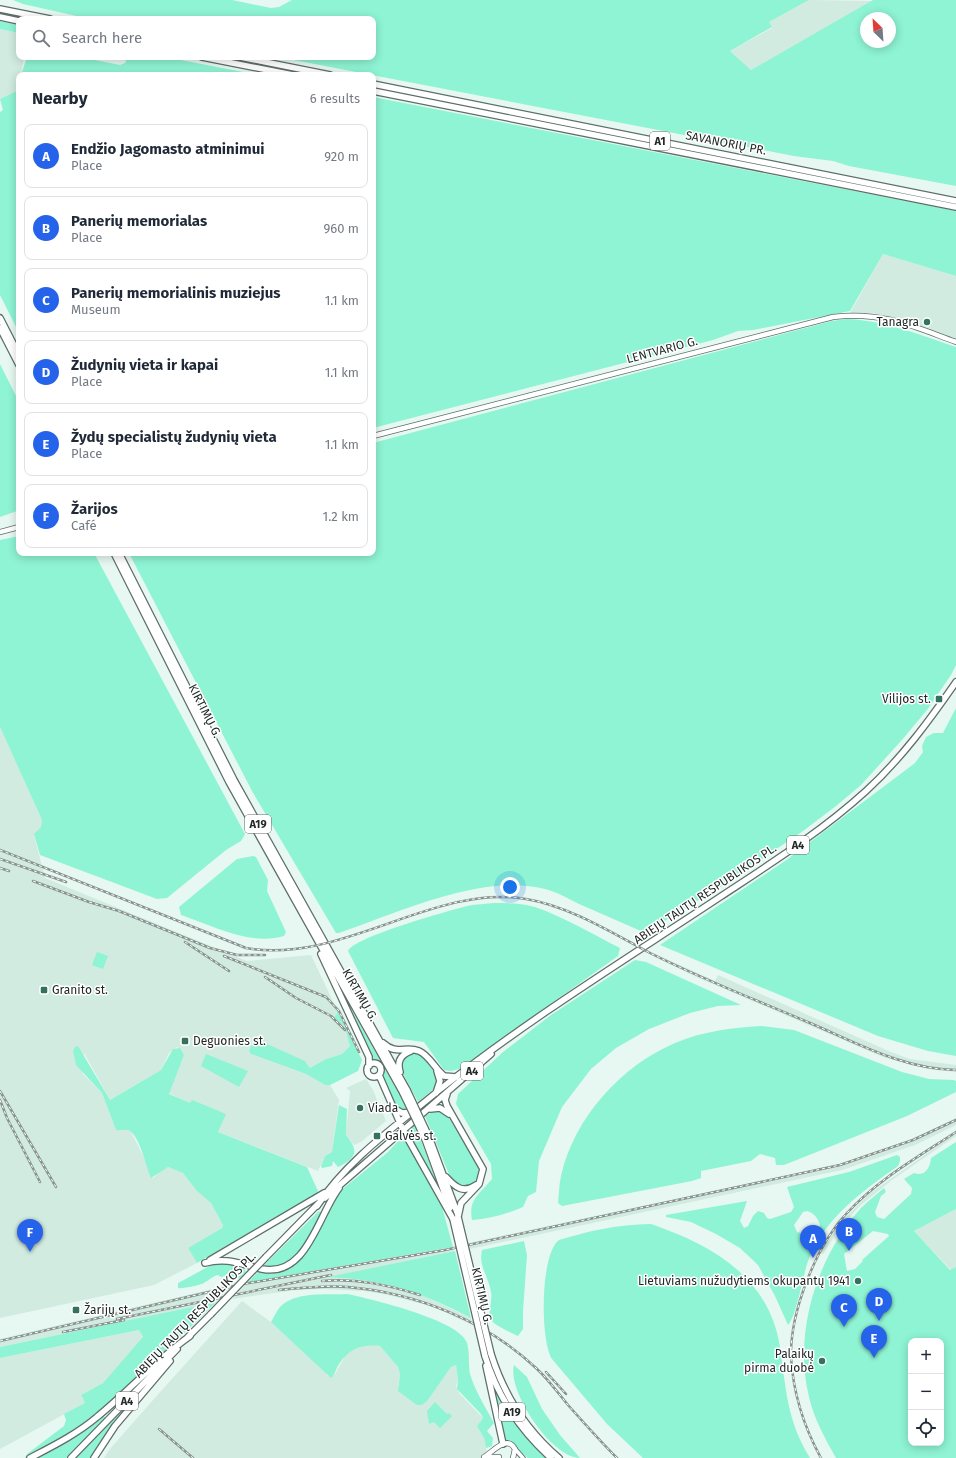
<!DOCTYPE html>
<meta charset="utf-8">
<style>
:root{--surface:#fff;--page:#f2f2f3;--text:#1f2937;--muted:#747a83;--line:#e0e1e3;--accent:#2563eb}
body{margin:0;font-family:"Fira Sans",sans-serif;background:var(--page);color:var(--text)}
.controls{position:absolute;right:12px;bottom:12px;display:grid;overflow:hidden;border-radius:8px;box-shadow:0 2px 10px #0003}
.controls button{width:36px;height:36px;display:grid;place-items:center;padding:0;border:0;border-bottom:1px solid var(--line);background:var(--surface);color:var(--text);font:20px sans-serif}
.compass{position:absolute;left:860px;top:12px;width:36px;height:36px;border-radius:50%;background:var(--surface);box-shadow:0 2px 10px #0003;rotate:335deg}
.you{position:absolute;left:510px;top:887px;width:14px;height:14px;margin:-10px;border:3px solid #fff;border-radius:50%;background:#1a73e8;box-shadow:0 0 0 6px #1a73e833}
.badge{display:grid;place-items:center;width:26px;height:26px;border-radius:50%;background:var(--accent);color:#fff;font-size:13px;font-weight:700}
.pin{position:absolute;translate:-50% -33px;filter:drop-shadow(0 1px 2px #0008)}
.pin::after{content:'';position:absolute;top:21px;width:14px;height:12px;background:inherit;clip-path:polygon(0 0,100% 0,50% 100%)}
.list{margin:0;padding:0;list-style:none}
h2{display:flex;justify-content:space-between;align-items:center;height:52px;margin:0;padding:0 16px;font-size:17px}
h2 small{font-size:13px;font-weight:400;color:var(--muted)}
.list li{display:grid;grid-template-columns:26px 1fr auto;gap:12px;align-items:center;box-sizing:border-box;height:64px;margin:0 8px 8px;padding:0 8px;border:1px solid var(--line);border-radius:8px}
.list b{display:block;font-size:15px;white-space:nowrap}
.list p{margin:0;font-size:13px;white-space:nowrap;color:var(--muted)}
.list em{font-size:13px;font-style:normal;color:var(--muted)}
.icon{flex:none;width:22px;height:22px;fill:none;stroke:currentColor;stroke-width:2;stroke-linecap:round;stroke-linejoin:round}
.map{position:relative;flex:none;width:956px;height:1458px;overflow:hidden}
.search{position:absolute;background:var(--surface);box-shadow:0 2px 10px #0003;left:16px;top:16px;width:360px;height:44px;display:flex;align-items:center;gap:10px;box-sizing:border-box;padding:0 14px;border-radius:8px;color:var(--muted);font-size:15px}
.panel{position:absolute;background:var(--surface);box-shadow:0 2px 10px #0003;left:16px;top:72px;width:360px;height:484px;border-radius:8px}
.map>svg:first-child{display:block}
</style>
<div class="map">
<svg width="956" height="1458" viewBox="0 0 956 1458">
<rect width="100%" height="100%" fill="#e6f8f1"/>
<path fill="#d1ebe1" d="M809,0L874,1L751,70L730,51L772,28L769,22Z
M0,29L19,33V57H24L21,75H19V90L0,99Z
M883,254L956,276V340L891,317L871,313H850Z
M0,727L42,820L41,827L34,835L45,878L247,961L311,955L337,1010V1014L335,1017L345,1027L350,1040V1046L342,1054L326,1059L310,1068L305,1061L249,1051L251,1054L306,1074L325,1085H330L339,1100L332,1152L325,1156L318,1171L218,1132L225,1114L190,1104L169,1093L184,1055L177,1047L169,1053L161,1070L110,1100L84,1053L83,1074L102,1093L116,1130L126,1129L131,1132L147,1163L150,1176L153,1178L163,1169L168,1167L183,1173L197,1191L211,1203L223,1225L222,1228L188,1248L197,1263L154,1285L0,1318Z
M653,953L715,981L718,975L891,1052L910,1059L956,1065V1072L929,1069L883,1057L692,975L652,955Z
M366,1079L373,1090L386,1121L361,1142L354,1145L346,1135L350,1091L346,1088Z
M956,1118V1125L915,1145L842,1170L470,1249L468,1243L840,1164L912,1139Z
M956,1133V1136L892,1180L861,1205L841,1226L823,1254L820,1253L839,1224L869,1194Z
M956,1209V1267L951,1270L914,1231Z
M453,1247L454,1251L330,1277L369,1280L411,1290L471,1318L472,1325L434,1307L388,1295L365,1291L321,1289L295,1290L232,1299L248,1282Z
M234,1284L216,1302L0,1347V1339Z
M242,1301L271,1322L324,1370L328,1376L335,1374L345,1356L353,1350L367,1344L380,1346L398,1367L400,1374L398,1387L428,1400L451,1367L456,1365L458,1379L456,1386L459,1393L483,1418L477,1426L484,1438L488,1458H104L109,1450L153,1400Z
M139,1330L143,1338L103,1383L81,1395L85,1403L0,1449V1358Z"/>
<path fill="#8ef4d3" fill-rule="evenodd" d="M13,0H232L271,8L279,7L292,0H809L769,22L772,27L730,51L751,70L873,0H956V186L849,166L833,161L794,156L278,57H373V19H90L23,4ZM866,18H890V42H866Z
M0,21L19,25V33L0,29Z
M27,57H79L120,65L125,63L128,57H165L259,75H21Z
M19,90V333L0,295V112L3,110L0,99Z
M373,97L956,211V276L883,254L850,311L753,330L738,331L713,340L373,428Z
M846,319C883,320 921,335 956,347V665L951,675L927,710L901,741L861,785L836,806L803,831L725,884L650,930L641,931C620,922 600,913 579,904C569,899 557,892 545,889C481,873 400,912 339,933H336L252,791L129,553H373V443L832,321Z
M0,364L19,402L18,508L17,511L0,517Z
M19,536V553H94L245,834L241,841L226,850L167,898L157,899L40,855L34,834L41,827L42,820L0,727V540Z
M956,708V1056L928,1051L878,1036L660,945L785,861L915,763L923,752L922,746L926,737L934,733H943Z
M253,856L256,857L268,880L267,891L286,932L284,936C250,946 214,926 181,915L179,907L237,859Z
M495,903C508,903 522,903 535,907C564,917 592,934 620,948L618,956L459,1069L451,1071L444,1070L424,1042L393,1038L348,951C354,937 448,911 467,906C476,904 486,904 495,903Z
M97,952L108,956L103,969L92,965Z
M635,960L646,962L741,1005L718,1006L690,1013L649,1029L616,1048L591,1069L562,1107L539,1161L536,1192L528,1196L523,1207C507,1214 489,1219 472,1220C468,1199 480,1194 492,1179L491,1164L456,1104L458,1094L503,1052L551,1015Z
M332,975L408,1110L401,1111L396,1107L382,1079L381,1067L378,1064L373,1063Z
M337,1010L362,1060L358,1071L330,1085H325L306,1074L251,1054L249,1051L254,1040L256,1039L305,1061L310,1068L326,1059L342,1054L350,1046L345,1027L334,1017L337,1014Z
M761,1026L794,1030L902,1072L929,1079L954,1080L956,1081V1092L907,1116L784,1165H776L775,1158L760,1154L751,1161L701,1171V1178L692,1181L562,1206L558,1203C559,1194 559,1185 561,1176C574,1118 621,1066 675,1043C703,1031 732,1028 761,1026Z
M78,1046L110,1100L161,1070L173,1049L180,1048L184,1055L169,1094L190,1103L192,1100L226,1114L218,1132L307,1167L318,1191L316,1194L197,1263L188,1248L222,1228L223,1225L211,1203L197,1191L183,1173L168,1167L151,1178C146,1167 140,1135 128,1130C124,1129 120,1131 116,1130L102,1093L76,1065L73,1051L75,1047Z
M413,1052L424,1058L437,1076V1086L418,1102C414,1092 394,1065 404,1056C406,1054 411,1053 413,1052Z
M206,1054L248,1071L239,1087L201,1066Z
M339,1105L347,1109L346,1135C359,1151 357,1158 338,1167L333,1161L332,1166L322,1168L321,1166L325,1156L332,1152Z
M438,1109L447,1115L477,1164L480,1172L478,1178L473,1184L468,1187H460L451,1179L425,1116Z
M415,1125L442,1196L408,1134V1130Z
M400,1139L405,1140L442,1207L453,1247L248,1282L259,1271H275L288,1267L299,1261L306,1252L340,1191L388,1152Z
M956,1142V1209L914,1231L950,1270L956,1267V1458H836C825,1438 814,1419 809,1397C793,1332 817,1257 861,1208C868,1201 876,1195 884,1188L886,1192L881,1196L875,1212L877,1217L884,1219L911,1194L912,1188L904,1179L914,1173C925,1177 930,1168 931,1158ZM873,1231L888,1234L889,1236L862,1260L863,1261L855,1269L847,1271L844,1254ZM911,1341H941V1443H911Z
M897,1155L900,1157V1161L898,1166C861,1192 822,1220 807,1264C803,1277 796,1317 788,1325L775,1296L758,1265L740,1248L716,1234L691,1222L666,1217V1215L747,1201L740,1221L744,1228L748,1226L753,1216L758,1211L764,1213L767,1218L770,1219L791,1212L794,1207L787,1187L849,1172ZM807,1211C814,1213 818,1218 820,1225L816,1233L809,1235L797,1232L794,1225L803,1212Z
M319,1211L321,1213V1216C311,1234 291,1277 264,1265Z
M651,1224C712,1245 769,1277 780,1347C786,1389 787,1421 810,1458H643L607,1424L552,1359C540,1340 540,1254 559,1240C593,1230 615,1225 651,1224Z
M524,1241L527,1255L523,1311V1329L518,1336C512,1333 494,1325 491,1320C487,1313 493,1300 491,1292C489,1277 478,1266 482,1250Z
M455,1251L471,1318C418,1291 388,1280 328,1277Z
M220,1262L243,1266L246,1272L240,1278L228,1275L221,1277L218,1275C213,1276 209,1280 204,1283C201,1285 182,1289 178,1288V1283L182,1281L213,1264Z
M347,1294C371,1299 460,1320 467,1343C470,1353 468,1364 470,1374C475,1391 486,1408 494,1423L487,1431L493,1438L492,1446L486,1448L484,1438L477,1426L483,1418L481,1414L457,1389L458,1379L456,1365L451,1367L428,1400L422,1405H417L398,1391L400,1374L398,1367L380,1346C362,1344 350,1348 339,1364C336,1369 335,1374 331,1378L271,1322C274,1317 277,1310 281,1306C297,1291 327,1295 347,1294Z
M216,1302C197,1322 176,1340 156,1359C116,1397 77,1437 25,1458L27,1454L64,1426L66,1420L64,1414L85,1403L81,1395L103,1383L143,1337L139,1330L0,1358V1347Z
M514,1365L527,1377L542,1409L560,1435L580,1458C552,1458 507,1392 514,1365Z
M490,1375C505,1407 521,1434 547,1458H528L518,1450L512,1442L505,1441Z
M140,1393L110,1429L91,1458H76Z
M435,1402L447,1414L449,1413L452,1416L440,1428L434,1422L429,1424L427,1411Z
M103,1416L106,1418L66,1458H36Z"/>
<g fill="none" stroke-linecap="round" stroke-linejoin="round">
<defs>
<path id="minor" d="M515,1449L523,1458"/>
<path id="major" d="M373,436L833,317C882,311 912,326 956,342
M0,532L19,527
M484,1457C493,1452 507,1434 515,1449L513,1458
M486,1457H499"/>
<path id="highway" d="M0,9L50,19
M0,17L19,21
M202,57L293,75
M240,57L330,75
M373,84L956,201
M373,91L956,207
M0,318L19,355
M0,328L19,365
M114,553L229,782L403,1093
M119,553L234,780L407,1090
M321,954L369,1057V1066
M383,1043C397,1056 405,1045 419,1051C429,1055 435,1069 444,1076L456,1077
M367 1070a7 7 0 1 1 14 0a7 7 0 1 1-14 0Z
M400,1072C397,1062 400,1055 411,1051
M379,1075L403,1130L453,1219
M436,1093L440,1081L437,1071
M447,1094L445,1100L447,1106L483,1169L479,1184L461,1203L458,1217
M395,1109L402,1113L413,1112
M430,1109L440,1108L449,1114
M429,1137L458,1215
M425,1139L450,1208
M446,1177C455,1187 463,1194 476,1185
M325,1198L491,1054
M317,1206C347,1160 396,1126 438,1091C527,1020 625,960 720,897C770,864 821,832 866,791C901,759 929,721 956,682
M266,1257L319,1203
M210,1260L324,1193
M205,1263C227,1257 240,1264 262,1269C307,1278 318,1215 339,1188
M187,1338L211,1314
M491,1354C504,1395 526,1430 559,1458
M485,1356C497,1395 520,1430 551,1458
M486,1366L503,1444
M30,1458C53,1446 77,1434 97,1417C129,1391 156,1360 190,1336
M71,1458L177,1349
M94,1458L115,1426L170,1361"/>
</defs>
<use href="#minor" stroke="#5e6e68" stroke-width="5.5"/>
<use href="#major" stroke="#5e6e68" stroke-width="6"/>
<use href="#highway" stroke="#5e6e68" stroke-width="8"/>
<use href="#minor" stroke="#fff" stroke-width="3.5"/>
<use href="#major" stroke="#fff" stroke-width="4.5"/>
<use href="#highway" stroke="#fff" stroke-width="5.5"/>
<defs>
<path id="rail" d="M0,850L246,948C342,965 433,883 526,899C569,906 612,933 650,953C702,979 756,1000 810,1023C857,1043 903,1069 956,1070
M0,859L66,882
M0,868L9,871
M33,881L89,902L119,911L210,948L237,955H265
M185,942L229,971
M224,956L326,997L339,1011L359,1052
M265,977L296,998L331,1016L345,1030
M0,1091L56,1187
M0,1100L7,1118L40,1182
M322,1281C357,1278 388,1285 420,1295
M279,1290C301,1288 325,1285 348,1287C417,1293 486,1321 536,1368C548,1379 558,1393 568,1405C584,1423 600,1441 617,1458
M117,1319L331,1275
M63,1332L124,1320
M0,1341L243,1284L445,1250L840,1165L913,1140L956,1120
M546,1372L566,1394
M159,1429L193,1458
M821,1458C804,1427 793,1392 791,1357C790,1312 816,1246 847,1213C877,1180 918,1157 956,1132"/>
</defs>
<use href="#rail" stroke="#87938e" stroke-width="2.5"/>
<use href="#rail" stroke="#fff" stroke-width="1" stroke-dasharray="3" stroke-linecap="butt"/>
<defs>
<path id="highway-bridge" d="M407,1090L429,1137
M403,1093L425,1139
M458,1217L491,1354
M453,1219L485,1356
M211,1314L266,1257"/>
</defs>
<use href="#highway-bridge" stroke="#5e6e68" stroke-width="8" stroke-linecap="butt"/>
<use href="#highway-bridge" stroke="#fff" stroke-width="5.5"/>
</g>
<g fill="#34725f" stroke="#fff" stroke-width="1.5">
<circle cx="927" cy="322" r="4"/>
<rect x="935" y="695" width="8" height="8" rx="2"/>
<rect x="40" y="986" width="8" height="8" rx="2"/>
<rect x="181" y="1037" width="8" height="8" rx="2"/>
<circle cx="360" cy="1108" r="4"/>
<rect x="373" y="1132" width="8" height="8" rx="2"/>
<circle cx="858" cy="1281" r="4"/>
<rect x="72" y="1306" width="8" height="8" rx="2"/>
<circle cx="822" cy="1361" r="4"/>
</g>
<g text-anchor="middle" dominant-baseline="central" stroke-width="3" stroke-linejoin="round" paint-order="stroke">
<g fill="#fff" stroke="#646967" stroke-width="1">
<rect x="650" y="132" width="20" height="18" rx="3"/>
<rect x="245" y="815" width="26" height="18" rx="3"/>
<rect x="787" y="836" width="22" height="18" rx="3"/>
<rect x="461" y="1062" width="22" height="18" rx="3"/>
<rect x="116" y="1392" width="22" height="18" rx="3"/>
<rect x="499" y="1403" width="26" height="18" rx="3"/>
</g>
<g font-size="11" font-weight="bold" fill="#222926">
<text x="660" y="141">A1</text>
<text x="258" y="824">A19</text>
<text x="798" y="845">A4</text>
<text x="472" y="1071">A4</text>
<text x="127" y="1401">A4</text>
<text x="512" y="1412">A19</text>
</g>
<g font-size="12" fill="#222926" stroke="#fff">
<text transform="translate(726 143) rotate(11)">SAVANORIŲ PR.</text>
<text transform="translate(662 350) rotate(-15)">LENTVARIO G.</text>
<text transform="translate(205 711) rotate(63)">KIRTIMŲ G.</text>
<text transform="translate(705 894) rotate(-34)">ABIEJŲ TAUTŲ RESPUBLIKOS PL.</text>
<text transform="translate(360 995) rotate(60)">KIRTIMŲ G.</text>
<text transform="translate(482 1296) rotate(77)">KIRTIMŲ G.</text>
<text transform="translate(195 1315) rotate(-46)">ABIEJŲ TAUTŲ RESPUBLIKOS PL.</text>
</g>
<g font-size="12" fill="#222926" stroke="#fff" text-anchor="start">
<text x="919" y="322" text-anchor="end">Tanagra</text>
<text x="931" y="699" text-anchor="end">Vilijos st.</text>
<text x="52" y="990">Granito st.</text>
<text x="193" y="1041">Deguonies st.</text>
<text x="368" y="1108">Viada</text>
<text x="385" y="1136">Galvės st.</text>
<text x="850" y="1281" text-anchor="end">Lietuviams nužudytiems okupantų 1941</text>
<text x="84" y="1310">Žarijų st.</text>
<text x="814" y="1354" text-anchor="end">Palaikų<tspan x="814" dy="14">pirma duobė</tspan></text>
</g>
</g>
</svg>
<div class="controls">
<button>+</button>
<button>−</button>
<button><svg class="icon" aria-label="locate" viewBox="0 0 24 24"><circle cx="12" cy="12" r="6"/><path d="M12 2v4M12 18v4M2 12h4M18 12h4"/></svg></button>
</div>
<svg class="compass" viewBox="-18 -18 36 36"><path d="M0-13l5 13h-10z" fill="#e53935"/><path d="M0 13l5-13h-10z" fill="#747a83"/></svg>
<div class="you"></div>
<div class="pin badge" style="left:813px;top:1258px">A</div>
<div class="pin badge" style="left:849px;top:1251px">B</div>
<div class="pin badge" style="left:844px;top:1327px">C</div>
<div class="pin badge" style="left:879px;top:1321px">D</div>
<div class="pin badge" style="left:874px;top:1358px">E</div>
<div class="pin badge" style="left:30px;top:1252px">F</div>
<div class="search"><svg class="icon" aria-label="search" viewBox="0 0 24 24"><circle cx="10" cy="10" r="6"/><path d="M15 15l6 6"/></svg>Search here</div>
<section class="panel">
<h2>Nearby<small>6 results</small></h2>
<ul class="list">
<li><span class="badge">A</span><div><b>Endžio Jagomasto atminimui</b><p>Place</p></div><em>920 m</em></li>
<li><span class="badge">B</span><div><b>Panerių memorialas</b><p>Place</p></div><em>960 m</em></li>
<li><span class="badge">C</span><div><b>Panerių memorialinis muziejus</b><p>Museum</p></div><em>1.1 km</em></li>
<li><span class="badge">D</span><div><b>Žudynių vieta ir kapai</b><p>Place</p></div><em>1.1 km</em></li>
<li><span class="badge">E</span><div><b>Žydų specialistų žudynių vieta</b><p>Place</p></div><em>1.1 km</em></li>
<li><span class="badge">F</span><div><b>Žarijos</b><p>Café</p></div><em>1.2 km</em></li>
</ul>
</section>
</div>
